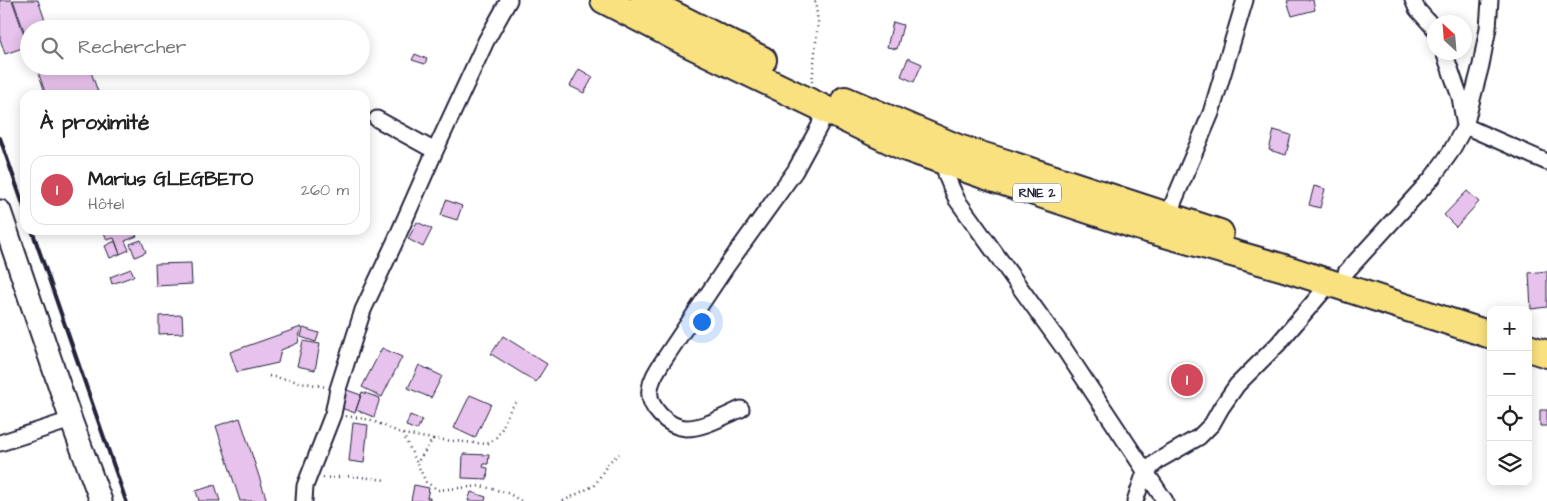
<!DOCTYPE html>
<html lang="fr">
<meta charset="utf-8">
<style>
:root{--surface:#fff;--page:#f2f2f2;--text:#222;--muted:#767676;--line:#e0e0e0;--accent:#d1495b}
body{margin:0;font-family:"Architects Daughter",sans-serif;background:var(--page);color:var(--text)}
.controls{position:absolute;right:15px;bottom:15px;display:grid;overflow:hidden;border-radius:10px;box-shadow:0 2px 12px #0003}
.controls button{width:45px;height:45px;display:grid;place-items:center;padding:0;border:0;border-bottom:1px solid var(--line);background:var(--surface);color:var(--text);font:25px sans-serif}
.compass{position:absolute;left:1427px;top:15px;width:45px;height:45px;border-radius:50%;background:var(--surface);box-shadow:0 2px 12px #0003;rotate:334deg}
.you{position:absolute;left:701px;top:321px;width:18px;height:18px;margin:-12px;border:4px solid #fff;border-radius:50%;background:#1a73e8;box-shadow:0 0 0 8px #1a73e833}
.badge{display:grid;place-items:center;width:32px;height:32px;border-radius:50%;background:var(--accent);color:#fff;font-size:16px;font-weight:700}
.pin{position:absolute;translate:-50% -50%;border:2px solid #fff;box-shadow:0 1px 5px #0006}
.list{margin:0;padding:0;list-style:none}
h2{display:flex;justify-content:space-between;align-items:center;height:65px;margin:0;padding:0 20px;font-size:21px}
h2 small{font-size:16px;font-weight:400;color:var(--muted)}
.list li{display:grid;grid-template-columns:32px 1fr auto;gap:15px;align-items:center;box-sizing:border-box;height:70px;margin:0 10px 10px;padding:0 10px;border:1px solid var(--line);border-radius:15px}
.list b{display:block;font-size:19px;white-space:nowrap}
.list p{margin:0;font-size:16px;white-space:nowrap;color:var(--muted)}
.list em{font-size:16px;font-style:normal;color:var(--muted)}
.icon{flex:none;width:28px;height:28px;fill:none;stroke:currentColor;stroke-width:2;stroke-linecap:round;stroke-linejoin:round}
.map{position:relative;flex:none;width:1547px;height:501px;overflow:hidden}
.search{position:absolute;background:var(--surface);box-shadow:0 2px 12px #0003;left:20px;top:20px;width:350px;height:55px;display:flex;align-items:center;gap:12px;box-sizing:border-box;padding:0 18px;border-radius:28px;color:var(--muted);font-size:19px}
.panel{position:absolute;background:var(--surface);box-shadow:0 2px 12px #0003;left:20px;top:90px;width:350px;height:145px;border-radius:15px}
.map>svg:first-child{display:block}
</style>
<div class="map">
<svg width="1547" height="501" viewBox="0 0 1547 501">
<rect width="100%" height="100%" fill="#fff"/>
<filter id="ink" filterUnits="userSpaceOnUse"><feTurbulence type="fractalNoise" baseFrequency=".02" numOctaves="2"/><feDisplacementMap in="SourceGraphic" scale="10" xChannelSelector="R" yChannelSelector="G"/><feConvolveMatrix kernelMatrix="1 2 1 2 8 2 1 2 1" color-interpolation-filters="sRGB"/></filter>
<g filter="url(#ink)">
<path fill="#e7c2ec" stroke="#22223b" d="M0,0H12L28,46L5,54L0,39Z
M13,0H38L48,29H29V45Z
M1291,0H1313L1315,10L1292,16L1287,1Z
M893,22L903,25L897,49L887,47Z
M415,54L427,59L425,64L412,60Z
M908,58L922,64L914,82L901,76Z
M36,66H89L99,95H46Z
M579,69L593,77L584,93L570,86Z
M1274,130L1291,135L1286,155L1269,150Z
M1314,186L1325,189L1320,208L1309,205Z
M1467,191L1479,202L1456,227L1444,215Z
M446,200L462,206L457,220L441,215Z
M417,222L432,229L423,247L408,239Z
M103,230H134L137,236L125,241L129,250L120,254L114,238L107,240Z
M141,240L146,252L135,257L130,244Z
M115,241L120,254L110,258L105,246Z
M191,263L192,284L156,286L155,264Z
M131,269L134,276L112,284L110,277Z
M1547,271V307L1531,309L1529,273Z
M182,315L183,333L159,334V316Z
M301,327L298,343L281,350L278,363L237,372L230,352Z
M303,328L319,333L316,342L301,337Z
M503,336L547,364L536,382L491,354Z
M303,341L320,344L315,370L297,366Z
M382,348L402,357L382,397L362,387Z
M419,365L442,376L431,398L408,388Z
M347,390L361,395L355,413L341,408Z
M362,392L380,398L374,417L356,410Z
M470,395L491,404L475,438L454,428Z
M1540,410H1547V426H1540Z
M410,415L422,420L417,430L406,426Z
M240,418L267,501H240L216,426Z
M353,423L368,425L364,463L349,461Z
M463,454L489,455L488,464H484L483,467L488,468L487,479L462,478Z
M215,485L220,501H199L196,491Z
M414,485L429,488L427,498H430V501H411Z
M471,492L486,497L485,501H468Z"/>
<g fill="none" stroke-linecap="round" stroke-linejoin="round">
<defs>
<path id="street" d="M1413,0L1417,9L1434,28
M1444,52L1460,97L1465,126L1547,162
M377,119L435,151
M944,157C942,171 952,188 957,200L1065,350L1165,501
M1168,215L1211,113L1245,0
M1346,272L1432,178L1450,153L1465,126L1481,65L1488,28L1490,0
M741,409C724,416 705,428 686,428C668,427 647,407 650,389C651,380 656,372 661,364L726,267L795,171L820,125L823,108
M0,443L71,420
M304,501L305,486L333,414L338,389L363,310L394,244L435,151L486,41L509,0
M1135,501L1145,472L1159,460L1199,437L1212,424L1221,408L1237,385L1278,344L1330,283"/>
<path id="secondary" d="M0,211L71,420L101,501"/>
<path id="highway" d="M604,0L687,43L904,147L998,180L1137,226L1281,267L1491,335
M644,0L763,60
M845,100L958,148L1006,163L1220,233
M1528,348L1547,354"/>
</defs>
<use href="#street" stroke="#22223b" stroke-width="19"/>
<use href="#secondary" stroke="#22223b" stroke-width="25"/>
<use href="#highway" stroke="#22223b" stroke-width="30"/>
<path stroke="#22223b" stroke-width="2.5" stroke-dasharray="1 4" stroke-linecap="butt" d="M812,82L818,22L815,0
M269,376L326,387
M346,416L371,420L403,434L433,439L417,463L426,482L438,490L481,486L508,493L521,501
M403,434L417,463
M433,439L486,444C507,436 501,415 518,401
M323,478L352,476L386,480
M563,501L595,485L609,462L619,454"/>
<use href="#street" stroke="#fff" stroke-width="15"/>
<use href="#secondary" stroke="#fff" stroke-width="21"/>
<use href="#highway" stroke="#fae180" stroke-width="26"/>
<path stroke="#22223b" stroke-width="4" d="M0,138L25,210
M32,230L126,501"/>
</g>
</g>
<g text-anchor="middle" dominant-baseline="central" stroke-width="5" stroke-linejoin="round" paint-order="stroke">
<rect fill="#fff" stroke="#646476" stroke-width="1" x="1013" y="183.5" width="48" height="19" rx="4"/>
<g font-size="12" font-weight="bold" fill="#22223b">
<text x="1037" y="193">RNIE 2</text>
</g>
</g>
</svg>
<div class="controls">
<button>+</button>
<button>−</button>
<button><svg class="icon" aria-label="locate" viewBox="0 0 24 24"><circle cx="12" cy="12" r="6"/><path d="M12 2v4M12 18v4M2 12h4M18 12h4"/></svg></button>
<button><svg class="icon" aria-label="layers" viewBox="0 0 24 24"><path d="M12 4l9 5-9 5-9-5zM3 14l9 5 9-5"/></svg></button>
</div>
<svg class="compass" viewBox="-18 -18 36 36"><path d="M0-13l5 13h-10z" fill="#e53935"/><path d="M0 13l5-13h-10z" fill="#767676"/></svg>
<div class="you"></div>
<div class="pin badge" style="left:1187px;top:380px">1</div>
<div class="search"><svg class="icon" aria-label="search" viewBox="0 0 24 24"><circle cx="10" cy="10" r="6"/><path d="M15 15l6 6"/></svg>Rechercher</div>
<section class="panel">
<h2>À proximité<small></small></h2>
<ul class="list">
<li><span class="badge">1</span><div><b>Marius GLEGBETO</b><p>Hôtel</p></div><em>260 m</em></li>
</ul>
</section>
</div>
